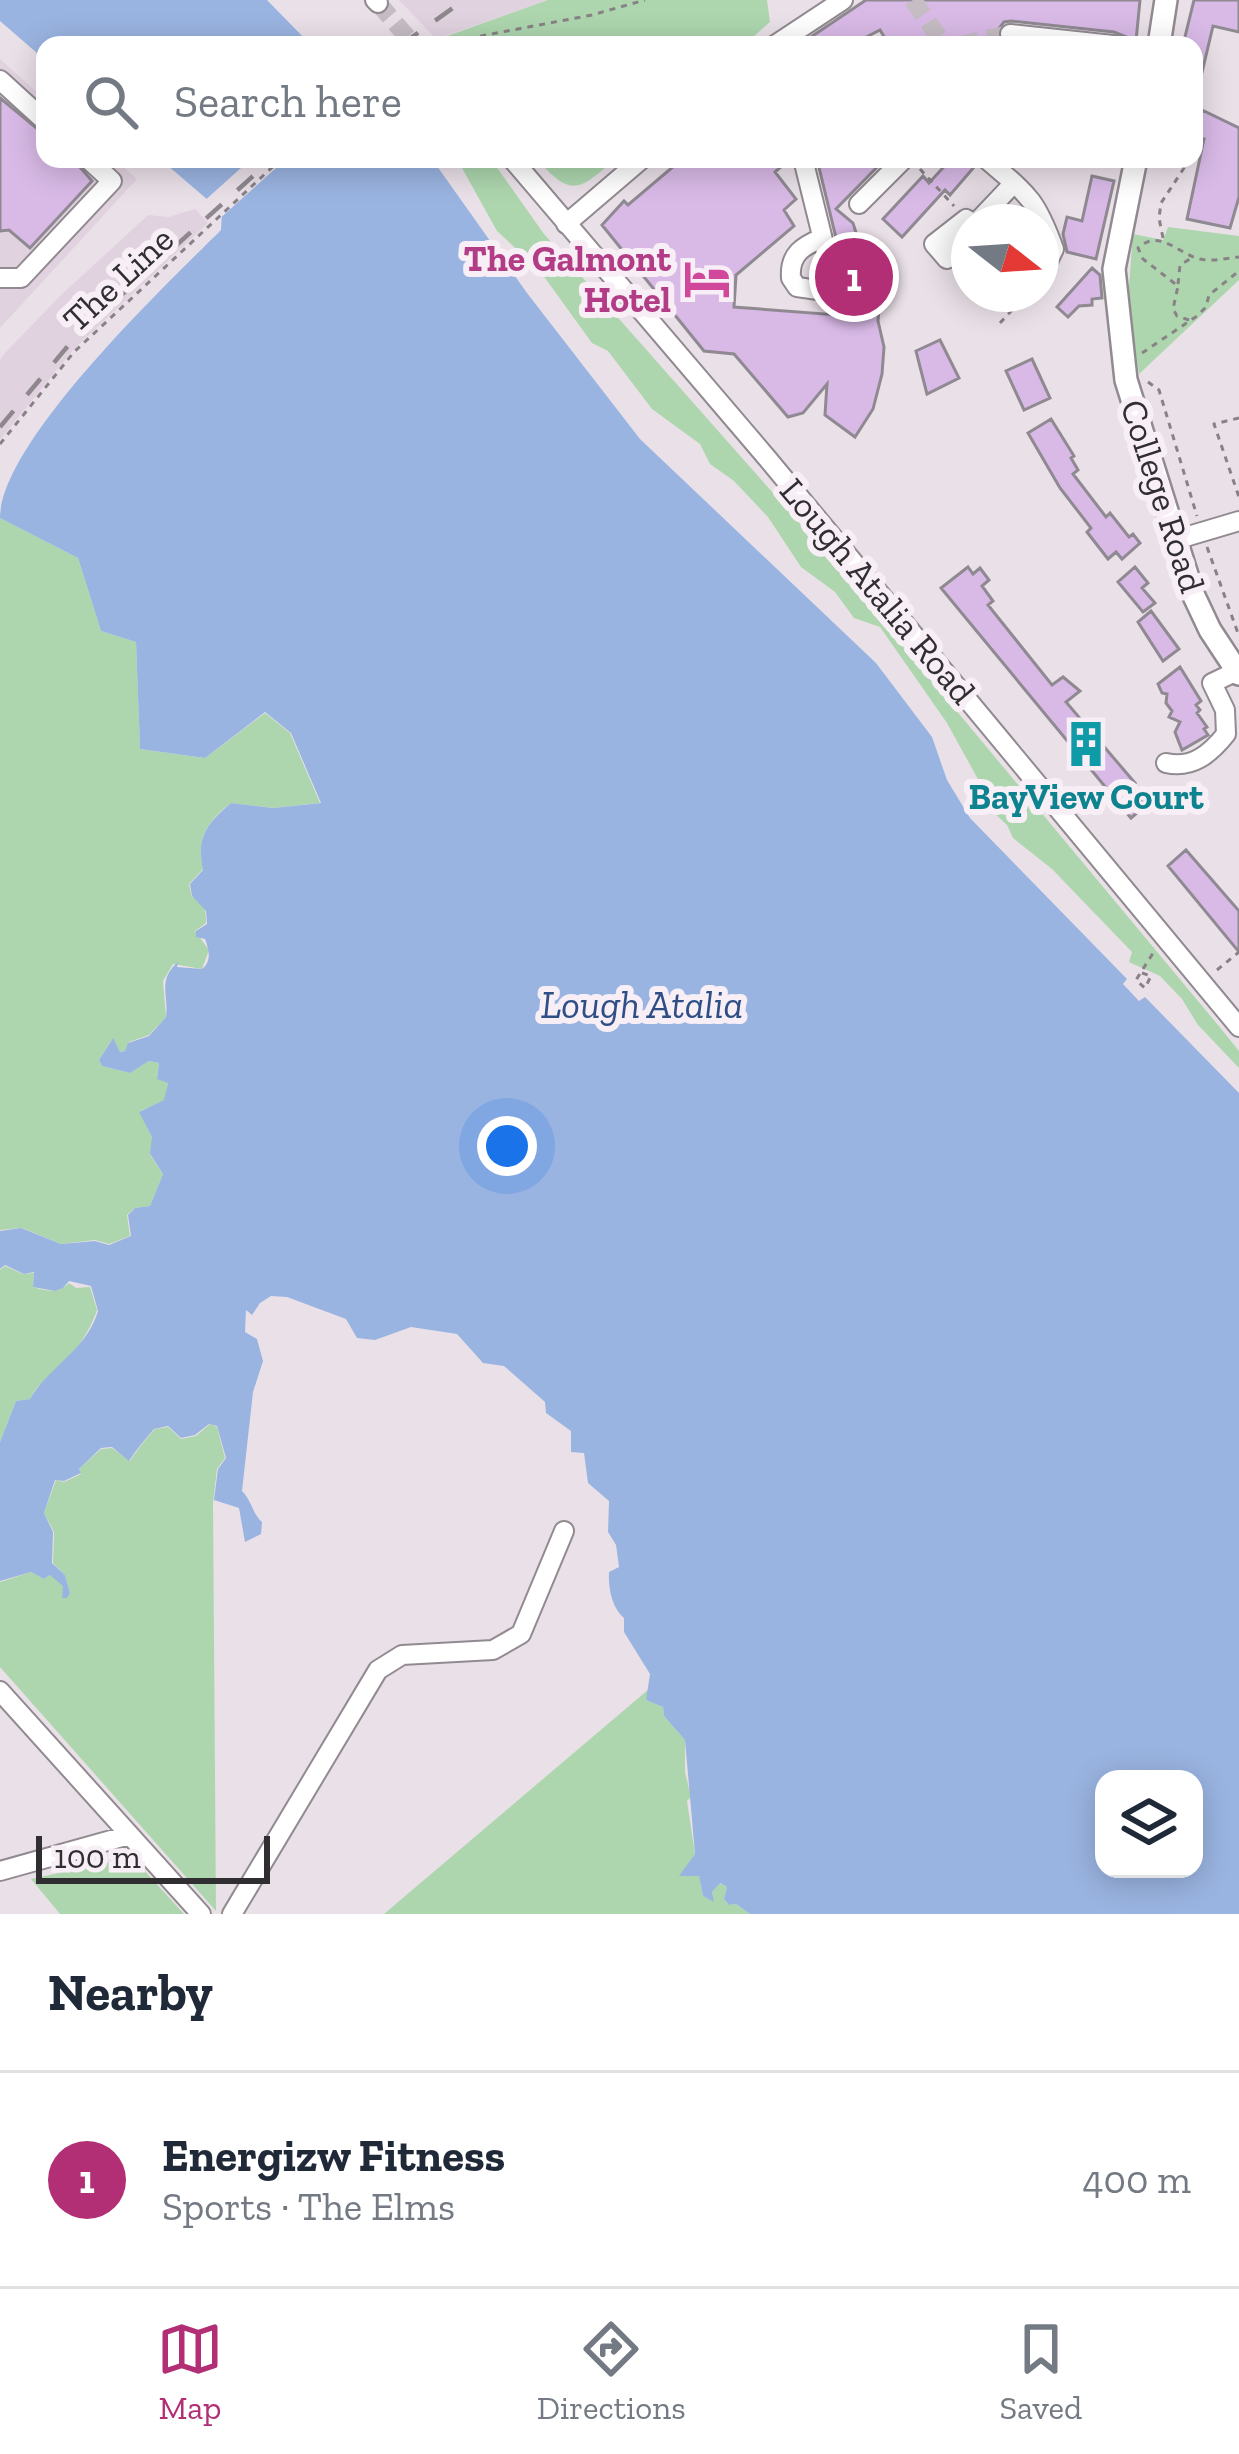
<!DOCTYPE html>
<meta charset="utf-8">
<style>
:root{--surface:#fff;--page:#f6f6f7;--text:#1f2937;--muted:#747a83;--line:#e0e1e3;--accent:#b22e75}
body{margin:0;font-family:"Zilla Slab",serif;background:var(--page);color:var(--text)}
.controls{position:absolute;right:36px;bottom:36px;display:grid;overflow:hidden;border-radius:24px;box-shadow:0 6px 30px #0003}
.controls button{width:108px;height:108px;display:grid;place-items:center;padding:0;border:0;border-bottom:3px solid var(--line);background:var(--surface);color:var(--text);font:60px sans-serif}
.compass{position:absolute;left:951px;top:204px;width:108px;height:108px;border-radius:50%;background:var(--surface);box-shadow:0 6px 30px #0003;rotate:107deg}
.scale{position:absolute;left:36px;bottom:30px;width:234px;box-sizing:border-box;padding-left:12px;border:6px solid #312e31;border-top:0;font-size:33px;line-height:42px;white-space:nowrap;color:#312e31;-webkit-text-stroke:9px #f7eef6;paint-order:stroke}
.you{position:absolute;left:507px;top:1146px;width:42px;height:42px;margin:-30px;border:9px solid #fff;border-radius:50%;background:#1a73e8;box-shadow:0 0 0 18px #1a73e833}
.badge{display:grid;place-items:center;width:78px;height:78px;border-radius:50%;background:var(--accent);color:#fff;font-size:39px;font-weight:700}
.pin{position:absolute;translate:-50% -50%;border:6px solid #fff;box-shadow:0 3px 12px #0006}
.list{margin:0;padding:0;list-style:none}
h2{display:flex;justify-content:space-between;align-items:center;height:156px;margin:0;padding:0 48px;font-size:51px}
h2 small{font-size:39px;font-weight:400;color:var(--muted)}
.list li{display:grid;grid-template-columns:78px 1fr auto;gap:36px;align-items:center;box-sizing:border-box;height:216px;padding:0 48px;border-top:3px solid var(--line)}
.list b{display:block;font-size:45px;white-space:nowrap}
.list p{margin:0;font-size:39px;white-space:nowrap;color:var(--muted)}
.list em{font-size:39px;font-style:normal;color:var(--muted)}
.icon{flex:none;width:66px;height:66px;fill:none;stroke:currentColor;stroke-width:2;stroke-linecap:round;stroke-linejoin:round}
.map{position:relative;flex:none;width:1239px;height:1914px;overflow:hidden}
.search{position:absolute;background:var(--surface);box-shadow:0 6px 30px #0003;left:36px;right:36px;top:36px;height:132px;display:flex;align-items:center;gap:30px;box-sizing:border-box;padding:0 42px;border-radius:24px;color:var(--muted);font-size:45px}
.sheet{height:372px;background:var(--surface)}
nav{display:flex;justify-content:space-around;align-items:center;box-sizing:border-box;height:168px;border-top:3px solid var(--line);background:var(--surface);font-size:33px;color:var(--muted)}
nav a{display:grid;justify-items:center;gap:6px}
nav .on{color:var(--accent)}
.map>svg:first-child{display:block}
</style>
<div class="map">
<svg width="1239" height="1914" viewBox="0 0 1239 1914">
<rect width="100%" height="100%" fill="#eae1e8"/>
<path fill="#e1d2df" d="M399,0H548L436,39Z
M0,59L45,99V159H114L137,179L0,328Z
M195,209L208,223L73,350L0,440V360L5,353L60,296L148,215L169,217Z"/>
<path fill="#add6ae" d="M548,0H767L770,22L744,45H440L436,40Z
M457,159H491L544,234L811,536L1218,1025L1239,1051V1068L1198,1025L1182,999L1160,976L1129,962L1132,952L1052,869L1013,838L1007,825L992,811L985,792L947,723L880,627L854,618L835,592L801,567L768,517L734,481L710,464L700,444L652,409L608,351L592,343L540,271L497,231Z
M537,159H615C579,191 571,198 537,159Z
M1168,227L1239,236V280L1139,374L1128,298L1133,234L1163,240Z
M0,518L78,558L101,631L136,642L140,749L205,758L265,713L290,733L320,803L273,808L231,803C207,822 196,837 203,869L189,884L192,897C205,900 206,911 206,923L195,931L209,950L202,969L173,964L163,981L166,1017L149,1035L129,1042L125,1051L120,1052L112,1039L99,1060L102,1066L130,1073L149,1061L159,1063L157,1078L168,1082L165,1100L140,1111L154,1142L150,1155L163,1174L150,1206L135,1208L127,1215L130,1236L109,1244L95,1240L61,1244L22,1228L0,1230Z
M5,1266L23,1274L34,1273L33,1287C46,1291 58,1294 69,1283L76,1288L90,1287L97,1310C90,1331 74,1355 57,1370C43,1383 40,1381 30,1399L16,1401L0,1442V1270Z
M210,1424L217,1427L225,1458L217,1469L213,1503L216,1911L0,1667V1582L31,1572L44,1579L50,1575L61,1580L65,1590L63,1598L70,1593L65,1575L53,1563L54,1532L44,1513L56,1480L64,1482L81,1474L79,1469L101,1449L112,1448L130,1461C135,1453 147,1437 155,1429L168,1427L181,1439L196,1436Z
M649,1689L646,1700L663,1707L664,1716L685,1740V1772L691,1797L687,1801L695,1854L680,1876L699,1875L703,1896L713,1901L712,1892L719,1883L727,1887L724,1899L729,1905L736,1904L750,1914H384Z
M132,1857L184,1914H60L31,1879Z"/>
<path fill="#9ab4e1" fill-rule="evenodd" d="M0,0H267L311,45H45V60L0,21Z
M160,159H432L527,293L640,439L876,663L932,737L947,780L970,818L1127,979L1123,984L1139,1001L1145,997L1239,1093V1914H750L736,1904L729,1905L724,1899L727,1887L720,1883L712,1892L714,1902L703,1896L699,1876H679L695,1854L685,1740L664,1716L663,1707L646,1700L650,1674L624,1632V1618C612,1608 608,1588 609,1572L619,1567L616,1545L608,1532L609,1501L588,1483L584,1453L571,1452V1431L546,1413L545,1402L504,1366L483,1363L457,1334L411,1327L375,1340L357,1338L346,1319L287,1297L271,1296L260,1303L252,1315L246,1310L245,1332L257,1339L263,1361L253,1392L242,1491C252,1501 252,1513 262,1522L261,1534L245,1542L239,1508L214,1500L218,1469L226,1458L217,1426L209,1424L195,1435L181,1438L168,1426L154,1429C145,1439 136,1450 129,1461L112,1447L101,1448L79,1469L81,1473L64,1481L55,1480L44,1513L53,1532L52,1563L65,1575L70,1593L67,1598H62L63,1586L50,1575L44,1579L31,1572L0,1581V1442L16,1401L30,1399C48,1367 86,1351 98,1311L91,1286L69,1281L63,1288L55,1291L33,1287L34,1272L24,1274L5,1265L0,1269V1231L21,1228L61,1244L95,1241L109,1245L131,1236L128,1215L135,1208L150,1206L163,1174L150,1154L152,1137L139,1112L164,1100L168,1083L157,1079L159,1063L149,1061L130,1073L102,1066L99,1060L113,1038L120,1052L125,1051L128,1043L149,1036L166,1017C169,995 157,980 178,962L177,967L202,969C212,961 209,950 205,939L196,937V931L207,924L206,911L192,896L190,884L203,870C196,836 207,824 231,803L273,808L321,803L291,733L265,712L205,758L140,749L136,642L101,631L78,558L0,518C0,442 166,285 221,230L222,212ZM1104,1779H1194V1869H1104Z"/>
<path fill="#eae1e8" d="M251,159H286L217,221L202,203Z"/>
<path fill="#d9bae7" stroke="#8f8992" stroke-width="3" d="M866,0H1140L1136,41L1114,32L1011,21L1004,22L997,31L1002,45H889L880,30L851,45H799Z
M1194,0H1239V32L1213,26L1199,85L1194,84V45H1183Z
M0,98L45,135V159H73L92,181L30,248L9,230L0,231Z
M1202,110L1239,128V197L1230,228L1187,219L1204,139L1195,137Z
M669,159H790L775,172L796,199L784,210L794,226L736,275L734,307L837,315L844,244L838,246L817,159H885L836,209L853,223L858,239L866,236L871,253L884,254L878,321L884,347L882,374L873,409L855,437L825,415L827,384L803,413L788,417L734,354L704,351L602,225L624,201L628,205L674,166Z
M951,159H973L975,166L950,195L945,190L902,237L883,219L923,176L929,183Z
M1092,176L1114,181L1096,259L1067,252L1063,234L1067,217L1082,221Z
M1092,268L1100,275L1102,298L1092,299V305L1079,306L1068,317L1057,307Z
M940,340L959,378L927,394L916,351Z
M1032,359L1050,398L1024,410L1006,371Z
M1051,419L1074,456L1071,458L1078,470L1073,474L1106,517L1110,513L1129,537L1133,534L1140,543L1122,559L1116,552L1108,559L1087,532L1091,528L1060,488L1028,433Z
M968,567L973,574L980,568L989,580L982,586L993,601L988,605L1052,685L1063,677L1080,691L1066,702L1135,783L1129,787L1145,806L1131,818L941,588Z
M1135,567L1148,583L1142,588L1155,603L1143,612L1118,582Z
M1151,611L1179,649L1163,661L1138,622Z
M1180,667L1201,701L1196,705L1200,710L1197,713L1207,727L1204,729L1208,735L1182,750L1175,732L1180,722L1169,717L1172,711L1166,703L1167,694L1162,693L1158,684Z
M1186,850L1239,911V952L1168,866Z"/>
<g fill="none" stroke-linecap="round" stroke-linejoin="round">
<path stroke="#c5bdc3" stroke-width="18" stroke-dasharray="18 9" stroke-linecap="butt" d="M913,0L944,45
M378,3L414,45
M961,45L1010,34"/>
<defs>
<path id="minor" d="M375,0L378,3
M1010,34L1113,45
M775,45L843,0
M0,80L45,121
M512,159L767,458L1239,1027
M803,159L828,260V282L818,290L797,287L791,278C789,254 803,246 822,238
M986,159C1027,194 1035,197 1054,249L1041,276
M859,204L904,159
M977,222L1014,183
M566,224L642,159
M969,233L947,259L934,244L966,219L971,222
M0,278H21L112,181L88,159
M1175,540L1239,521
M1166,763C1192,769 1210,754 1226,734L1225,710L1212,683L1237,671
M0,1691L201,1914
M0,1871L129,1835
M232,1914L378,1670L402,1655L493,1650L521,1634L564,1531"/>
<path id="major" d="M1159,45L1166,0
M1136,159L1114,269L1126,380L1193,594L1210,630L1239,674"/>
</defs>
<use href="#minor" stroke="#928a91" stroke-width="22"/>
<use href="#major" stroke="#928a91" stroke-width="26"/>
<path stroke="#888287" stroke-width="3" stroke-dasharray="6 6" stroke-linecap="butt" d="M433,45L592,15L645,0
M920,169L954,206
M1163,238L1159,218L1161,203L1190,159
M1178,284L1180,265L1190,259
M1189,320L1177,316L1173,309L1178,286L1143,259L1138,248C1160,228 1178,254 1200,259C1213,262 1226,258 1239,257
M1000,323L1027,294
M1142,353L1197,316L1206,307L1209,295L1239,271
M1148,382L1159,390L1197,516
M1239,418L1214,424L1239,497
M0,444L74,352L281,159
M1207,547L1239,636
M1217,970L1239,952
M1142,973L1151,976L1145,988L1136,980L1155,950"/>
<use href="#minor" stroke="#fff" stroke-width="18"/>
<use href="#major" stroke="#fff" stroke-width="21"/>
<path stroke="#8e888d" stroke-width="4.5" stroke-dasharray="21 21" stroke-linecap="butt" d="M401,45L464,0
M0,427L78,334L272,159"/>
</g>
<defs>
<symbol id="hotel-bare" viewBox="-9 -9 18 18"><path d="M-6-4.5h1.5V1H6V5H4.5V3h-9V5H-6ZM-4 0a1.8 1.8 0 1 1 3.6 0ZM.5 0V-2.5h3Q6-2.5 6 0Z" fill="#d1479c" stroke="#f7eef6" stroke-width="2.5" paint-order="stroke"/></symbol>
<symbol id="building-bare" viewBox="-9 -9 18 18"><path d="M-4-6H4V6H1V3H-1V6H-4ZM-2.5-4.3h1.7v1.8h-1.7ZM.8-4.3h1.7v1.8H.8ZM-2.5-1h1.7V.8h-1.7ZM.8-1h1.7V.8H.8Z" fill="#0f9aa8" stroke="#f7eef6" stroke-width="2.5" paint-order="stroke"/></symbol>
</defs>
<g fill-rule="evenodd">
<use href="#hotel-bare" x="674" y="246" width="66" height="66"/>
<use href="#building-bare" x="1053" y="711" width="66" height="66"/>
</g>
<g text-anchor="middle" dominant-baseline="central" stroke-width="12" stroke-linejoin="round" paint-order="stroke">
<g font-size="36" font-weight="bold" fill="#b23c85" stroke="#f7eef6" text-anchor="end">
<text x="671" y="258">The Galmont<tspan x="671" dy="41">Hotel</tspan></text>
</g>
<g font-size="36" fill="#312e31" stroke="#f7eef6">
<text transform="translate(118 279) rotate(-43)">The Line</text>
<text transform="translate(1163 496) rotate(72)">College Road</text>
<text transform="translate(878 591) rotate(50)">Lough Atalia Road</text>
</g>
<g font-size="36" font-weight="bold" fill="#0d838f" stroke="#f7eef6">
<text x="1086" y="796">BayView Court</text>
</g>
<g font-size="39" font-style="italic" fill="#2e4e86" stroke="#f7eef6">
<text x="642" y="1004">Lough Atalia</text>
</g>
</g>
</svg>
<div class="controls">
<button><svg class="icon" aria-label="layers" viewBox="0 0 24 24"><path d="M12 4l9 5-9 5-9-5zM3 14l9 5 9-5"/></svg></button>
</div>
<svg class="compass" viewBox="-18 -18 36 36"><path d="M0-13l5 13h-10z" fill="#e53935"/><path d="M0 13l5-13h-10z" fill="#747a83"/></svg>
<div class="scale">100 m</div>
<div class="you"></div>
<div class="pin badge" style="left:854px;top:277px">1</div>
<div class="search"><svg class="icon" aria-label="search" viewBox="0 0 24 24"><circle cx="10" cy="10" r="6"/><path d="M15 15l6 6"/></svg>Search here</div>
</div>
<section class="sheet">
<h2>Nearby<small></small></h2>
<ul class="list">
<li><span class="badge">1</span><div><b>Energizw Fitness</b><p>Sports · The Elms</p></div><em>400 m</em></li>
</ul>
</section>
<nav>
<a class="on"><svg class="icon" aria-label="map" viewBox="0 0 24 24"><path d="M3 6l6-2 6 2 6-2v14l-6 2-6-2-6 2zM9 4v14M15 6v14"/></svg>Map</a>
<a><svg class="icon" aria-label="directions" viewBox="0 0 24 24"><path d="M12 3l9 9-9 9-9-9zM9 14v-3h6M13 9l2 2-2 2"/></svg>Directions</a>
<a><svg class="icon" aria-label="saved" viewBox="0 0 24 24"><path d="M7 4h10v16l-5-4-5 4z"/></svg>Saved</a>
</nav>
